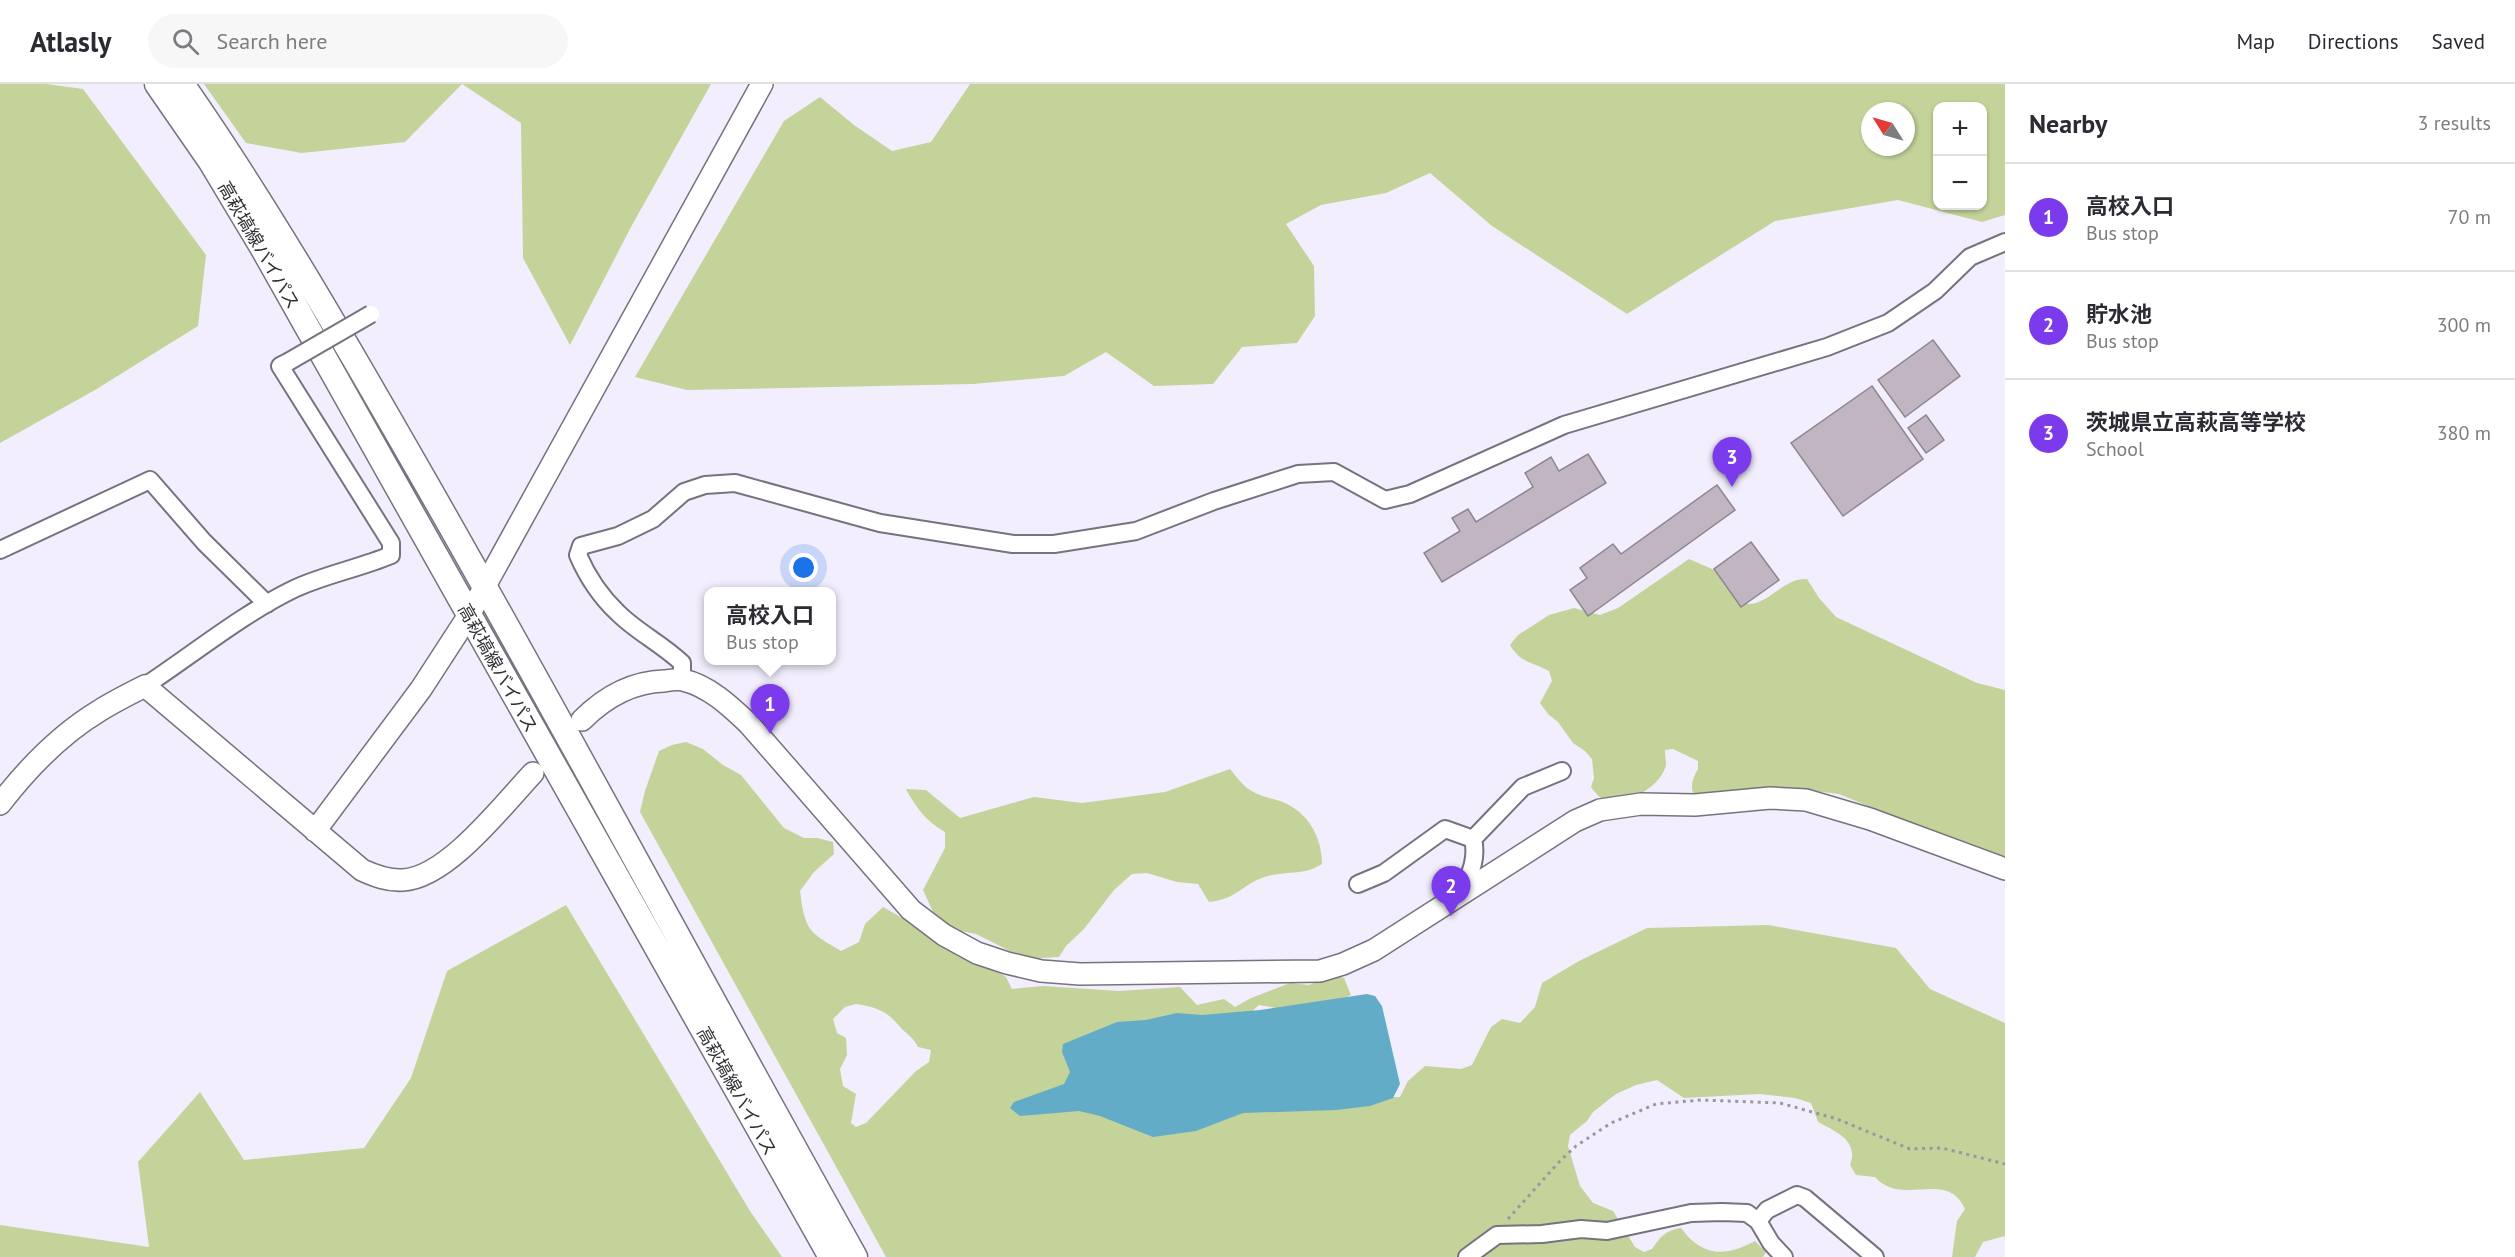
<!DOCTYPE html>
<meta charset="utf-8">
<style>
:root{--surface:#fff;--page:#f7f7f7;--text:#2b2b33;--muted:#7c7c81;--line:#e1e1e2;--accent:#7c3aed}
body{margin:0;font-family:"PT Sans","Noto Sans JP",sans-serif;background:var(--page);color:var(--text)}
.controls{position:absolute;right:18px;top:18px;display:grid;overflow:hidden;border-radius:12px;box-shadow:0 2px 4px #0004}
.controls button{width:54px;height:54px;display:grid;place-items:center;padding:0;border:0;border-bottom:2px solid var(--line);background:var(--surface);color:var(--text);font:30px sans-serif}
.compass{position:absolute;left:1861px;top:18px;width:54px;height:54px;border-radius:50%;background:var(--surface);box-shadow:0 2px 4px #0004;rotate:307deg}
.you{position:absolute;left:804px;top:484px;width:21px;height:21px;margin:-15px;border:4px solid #fff;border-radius:50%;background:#1a73e8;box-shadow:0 0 0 9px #1a73e833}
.badge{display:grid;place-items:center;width:39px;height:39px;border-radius:50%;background:var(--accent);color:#fff;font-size:20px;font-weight:700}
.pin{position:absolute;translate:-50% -50px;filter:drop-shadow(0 2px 3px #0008)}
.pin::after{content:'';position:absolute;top:32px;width:21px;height:18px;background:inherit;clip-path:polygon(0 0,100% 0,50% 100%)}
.popup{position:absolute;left:704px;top:503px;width:132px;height:78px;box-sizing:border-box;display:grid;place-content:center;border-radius:12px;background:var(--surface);filter:drop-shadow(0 2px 4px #0005);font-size:20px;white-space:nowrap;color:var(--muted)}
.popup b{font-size:22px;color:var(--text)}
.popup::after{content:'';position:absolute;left:50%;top:100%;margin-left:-12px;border:12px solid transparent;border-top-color:var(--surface)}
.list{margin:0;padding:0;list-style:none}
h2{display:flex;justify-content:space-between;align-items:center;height:78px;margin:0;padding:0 24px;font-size:26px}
h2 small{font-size:20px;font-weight:400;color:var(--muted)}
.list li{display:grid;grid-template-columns:39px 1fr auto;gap:18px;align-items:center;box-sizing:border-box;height:108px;padding:0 24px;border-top:2px solid var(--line)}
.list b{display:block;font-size:22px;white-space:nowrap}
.list p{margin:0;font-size:20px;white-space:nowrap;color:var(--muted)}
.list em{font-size:20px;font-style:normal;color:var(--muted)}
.icon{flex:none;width:33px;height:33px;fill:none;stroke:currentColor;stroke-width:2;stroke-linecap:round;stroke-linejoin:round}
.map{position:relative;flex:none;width:2005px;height:1173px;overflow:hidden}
header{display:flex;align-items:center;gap:36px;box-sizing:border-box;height:84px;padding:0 30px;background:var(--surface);border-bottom:2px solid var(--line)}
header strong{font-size:28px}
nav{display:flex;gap:33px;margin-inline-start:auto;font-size:21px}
.search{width:420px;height:54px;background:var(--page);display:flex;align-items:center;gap:15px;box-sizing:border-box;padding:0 21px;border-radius:33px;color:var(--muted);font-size:22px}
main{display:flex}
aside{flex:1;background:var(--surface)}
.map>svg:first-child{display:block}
</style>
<header>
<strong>Atlasly</strong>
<div class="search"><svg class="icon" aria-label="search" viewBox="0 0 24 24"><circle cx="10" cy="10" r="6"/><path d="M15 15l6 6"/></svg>Search here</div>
<nav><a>Map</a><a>Directions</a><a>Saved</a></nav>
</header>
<main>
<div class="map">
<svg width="2005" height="1173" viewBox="0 0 2005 1173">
<rect width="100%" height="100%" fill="#f3eefd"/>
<path fill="#c3d39a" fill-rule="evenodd" d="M0,0H46L83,5L206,171L198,242L95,306L0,359Z
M204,0H462L405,58L302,69L246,59Z
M462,0H711L631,143L570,261L523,174L521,39Z
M970,0H2005V131L1982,138L1898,116L1775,137L1627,230L1492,142L1430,89L1386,109L1321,121L1286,140L1314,182L1315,232L1297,259L1242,263L1213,300L1154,302L1106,268L1064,292L973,300L687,306L635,293L784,37L820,13L854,41L892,67L931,58ZM1938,22H1982V122H1938ZM1870,27H1906V63H1870Z
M1689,475L1719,488L1748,520C1770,520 1784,493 1807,495L1819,514L1836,533L1977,599L2005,606V773L1931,748L1839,710L1783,703L1744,706L1696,715C1689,704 1692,695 1698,685V677L1673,665L1665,666C1665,671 1666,676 1666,681C1661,702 1630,720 1609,717C1601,716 1595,709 1591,703L1594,694L1592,675L1585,667L1573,659L1558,638L1548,630L1540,619L1552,597L1549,587C1533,578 1520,579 1510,561L1518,551L1549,531L1574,524L1600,531L1618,524Z
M686,658L703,665L723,681L741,691L784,744L804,754H817L833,758L834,770L814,788L800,807C805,846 808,848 841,867L859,858L865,840L883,823L1006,893L1012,905L1043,902L1119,907L1180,903L1197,921L1224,915L1235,923L1251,914L1290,899L1309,901L1334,890L1344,894L1351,911L1309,930L1259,921L1250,929L1389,1013H1400L1408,997L1425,982L1461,985L1472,981L1491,943L1502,935L1520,939L1535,923L1542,899L1579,877L1647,844L1768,841L1896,864L1930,905L2005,939V1152L1983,1158L1975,1173H1952L1957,1137L1965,1125C1947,1084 1902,1124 1875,1093L1856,1091L1850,1081C1859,1057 1837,1048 1818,1038L1811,1019L1795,1014L1759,1010L1684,1014L1657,996L1636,1001L1616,1010L1593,1028L1587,1037L1570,1051L1568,1062L1580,1102L1593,1119L1613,1127L1635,1163L1644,1168L1652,1165C1660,1153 1666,1146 1681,1144C1702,1173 1725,1173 1755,1157L1766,1168L1763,1173H886L640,728L645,707L659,667L672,661ZM856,920C878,923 888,928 902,945C908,951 914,954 918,963L931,966L929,978L916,987L866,1039L856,1043L851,1039L856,1010L843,1002L840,985L847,971L846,954L837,949L833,935L845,923Z
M1230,685C1236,692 1242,701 1250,706C1264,715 1277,714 1289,721C1311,733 1322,756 1322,780C1306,791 1287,787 1268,792C1242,799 1239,815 1209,818L1198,800L1177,798L1147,789L1132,790L1114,806L1084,845L1066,862L1059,873L1026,875L976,850L956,846L933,828L923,806L945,764V748C927,738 916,724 906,705L926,706L960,734L1034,713L1082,719L1165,708Z
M566,821L750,1127L782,1173H0V1141L149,1163L138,1078L200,1008L244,1076L364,1064L411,994L447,887Z"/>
<path fill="#63acc8" d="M1367,910L1375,912L1382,922L1400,1000L1393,1014L1370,1022L1336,1026L1243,1029L1196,1047L1153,1053L1100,1032L1079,1027L1020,1032L1010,1024L1014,1018L1064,1000L1070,988L1062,968L1063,960L1117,938L1146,936L1177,929L1202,931L1260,926Z"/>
<path fill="#c0b5c1" stroke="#8f8590" stroke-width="1.5" d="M1933,256L1960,292L1905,333L1878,296Z
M1872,302L1923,375L1843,432L1791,359Z
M1926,331L1944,356L1926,369L1908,344Z
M1588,370L1606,399L1442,498L1424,469L1460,447L1452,434L1468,425L1476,438L1533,403L1525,389L1551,373L1559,387Z
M1717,401L1735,426L1588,532L1570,506L1587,494L1580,484L1613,460L1621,470Z
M1751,458L1779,496L1741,523L1714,485Z"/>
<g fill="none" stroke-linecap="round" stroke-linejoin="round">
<defs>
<path id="minor" d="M0,466L150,396L204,458L267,520
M682,596V579C662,560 637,548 618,529C601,513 587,492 578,471L581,462L618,452L653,435L684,408L705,401L735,399L880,439L1013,460H1054L1136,447L1214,417L1298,390L1334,388L1385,416L1410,410L1564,341L1827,263L1888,239L1935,207L1970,173L2005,158
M145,602C192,571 245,528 296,504C327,490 360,484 391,471V459L280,282L288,278
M1358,800L1384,789L1445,745L1473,755L1523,703L1562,687
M1461,811C1469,792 1478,776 1473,755
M1758,1137L1767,1126L1797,1111L1805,1114L1875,1173
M1467,1173L1497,1151L1542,1150L1581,1145L1607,1147L1691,1129L1722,1128L1747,1129L1758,1137L1771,1159L1784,1173"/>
<path id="tertiary" d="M582,636C605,613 631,598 664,597C670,596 677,595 683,596C709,602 730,622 749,640L911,826L944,851L977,869L1007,879L1041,887L1080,890L1320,887L1343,880L1374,866L1575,737L1600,726L1641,720L1695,721L1770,714L1806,716L1870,735L2005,785
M0,720C27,685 61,650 99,627C113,618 129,610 145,602L362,786C375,792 388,797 403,796C447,794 503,721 533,689
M315,747L421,605L469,531L762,0"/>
<path id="secondary" d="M157,0L211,78L262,163L831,1173
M182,0C273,131 351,268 430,406C575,660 712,918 855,1173"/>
</defs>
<use href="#minor" stroke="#76727f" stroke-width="20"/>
<use href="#tertiary" stroke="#76727f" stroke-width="24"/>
<use href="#secondary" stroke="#76727f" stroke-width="27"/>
<path stroke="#9b97a2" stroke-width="3" stroke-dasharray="3 4.5" stroke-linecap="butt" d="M1508,1135L1559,1078L1576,1062L1611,1039L1656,1020L1701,1016L1780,1019L1837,1035L1910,1065L1942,1064L2005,1080"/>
<use href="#minor" stroke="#fff" stroke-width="16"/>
<use href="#tertiary" stroke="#fff" stroke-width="21"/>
<use href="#secondary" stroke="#fff" stroke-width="24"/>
<defs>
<path id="minor-bridge" d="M288,278L371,230"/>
</defs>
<use href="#minor-bridge" stroke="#76727f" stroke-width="20" stroke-linecap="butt"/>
<use href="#minor-bridge" stroke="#fff" stroke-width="16"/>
</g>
<g text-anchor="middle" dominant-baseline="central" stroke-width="4.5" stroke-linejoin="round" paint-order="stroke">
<g font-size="18" fill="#2f2e33" stroke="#fefefe">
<text transform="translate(259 161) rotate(60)">高萩塙線バイパス</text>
<text transform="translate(498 584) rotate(61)">高萩塙線バイパス</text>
<text transform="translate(737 1007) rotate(61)">高萩塙線バイパス</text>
</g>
</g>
</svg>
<div class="controls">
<button>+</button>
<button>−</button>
</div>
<svg class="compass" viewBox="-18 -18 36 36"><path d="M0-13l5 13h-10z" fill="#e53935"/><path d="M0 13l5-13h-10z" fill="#7c7c81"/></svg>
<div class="you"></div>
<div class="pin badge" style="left:770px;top:650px">1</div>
<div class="popup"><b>高校入口</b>Bus stop</div>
<div class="pin badge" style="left:1451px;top:832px">2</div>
<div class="pin badge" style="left:1732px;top:403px">3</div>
</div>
<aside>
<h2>Nearby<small>3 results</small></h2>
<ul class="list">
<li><span class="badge">1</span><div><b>高校入口</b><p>Bus stop</p></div><em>70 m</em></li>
<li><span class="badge">2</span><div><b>貯水池</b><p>Bus stop</p></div><em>300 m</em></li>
<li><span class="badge">3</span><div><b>茨城県立高萩高等学校</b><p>School</p></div><em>380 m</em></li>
</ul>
</aside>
</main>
